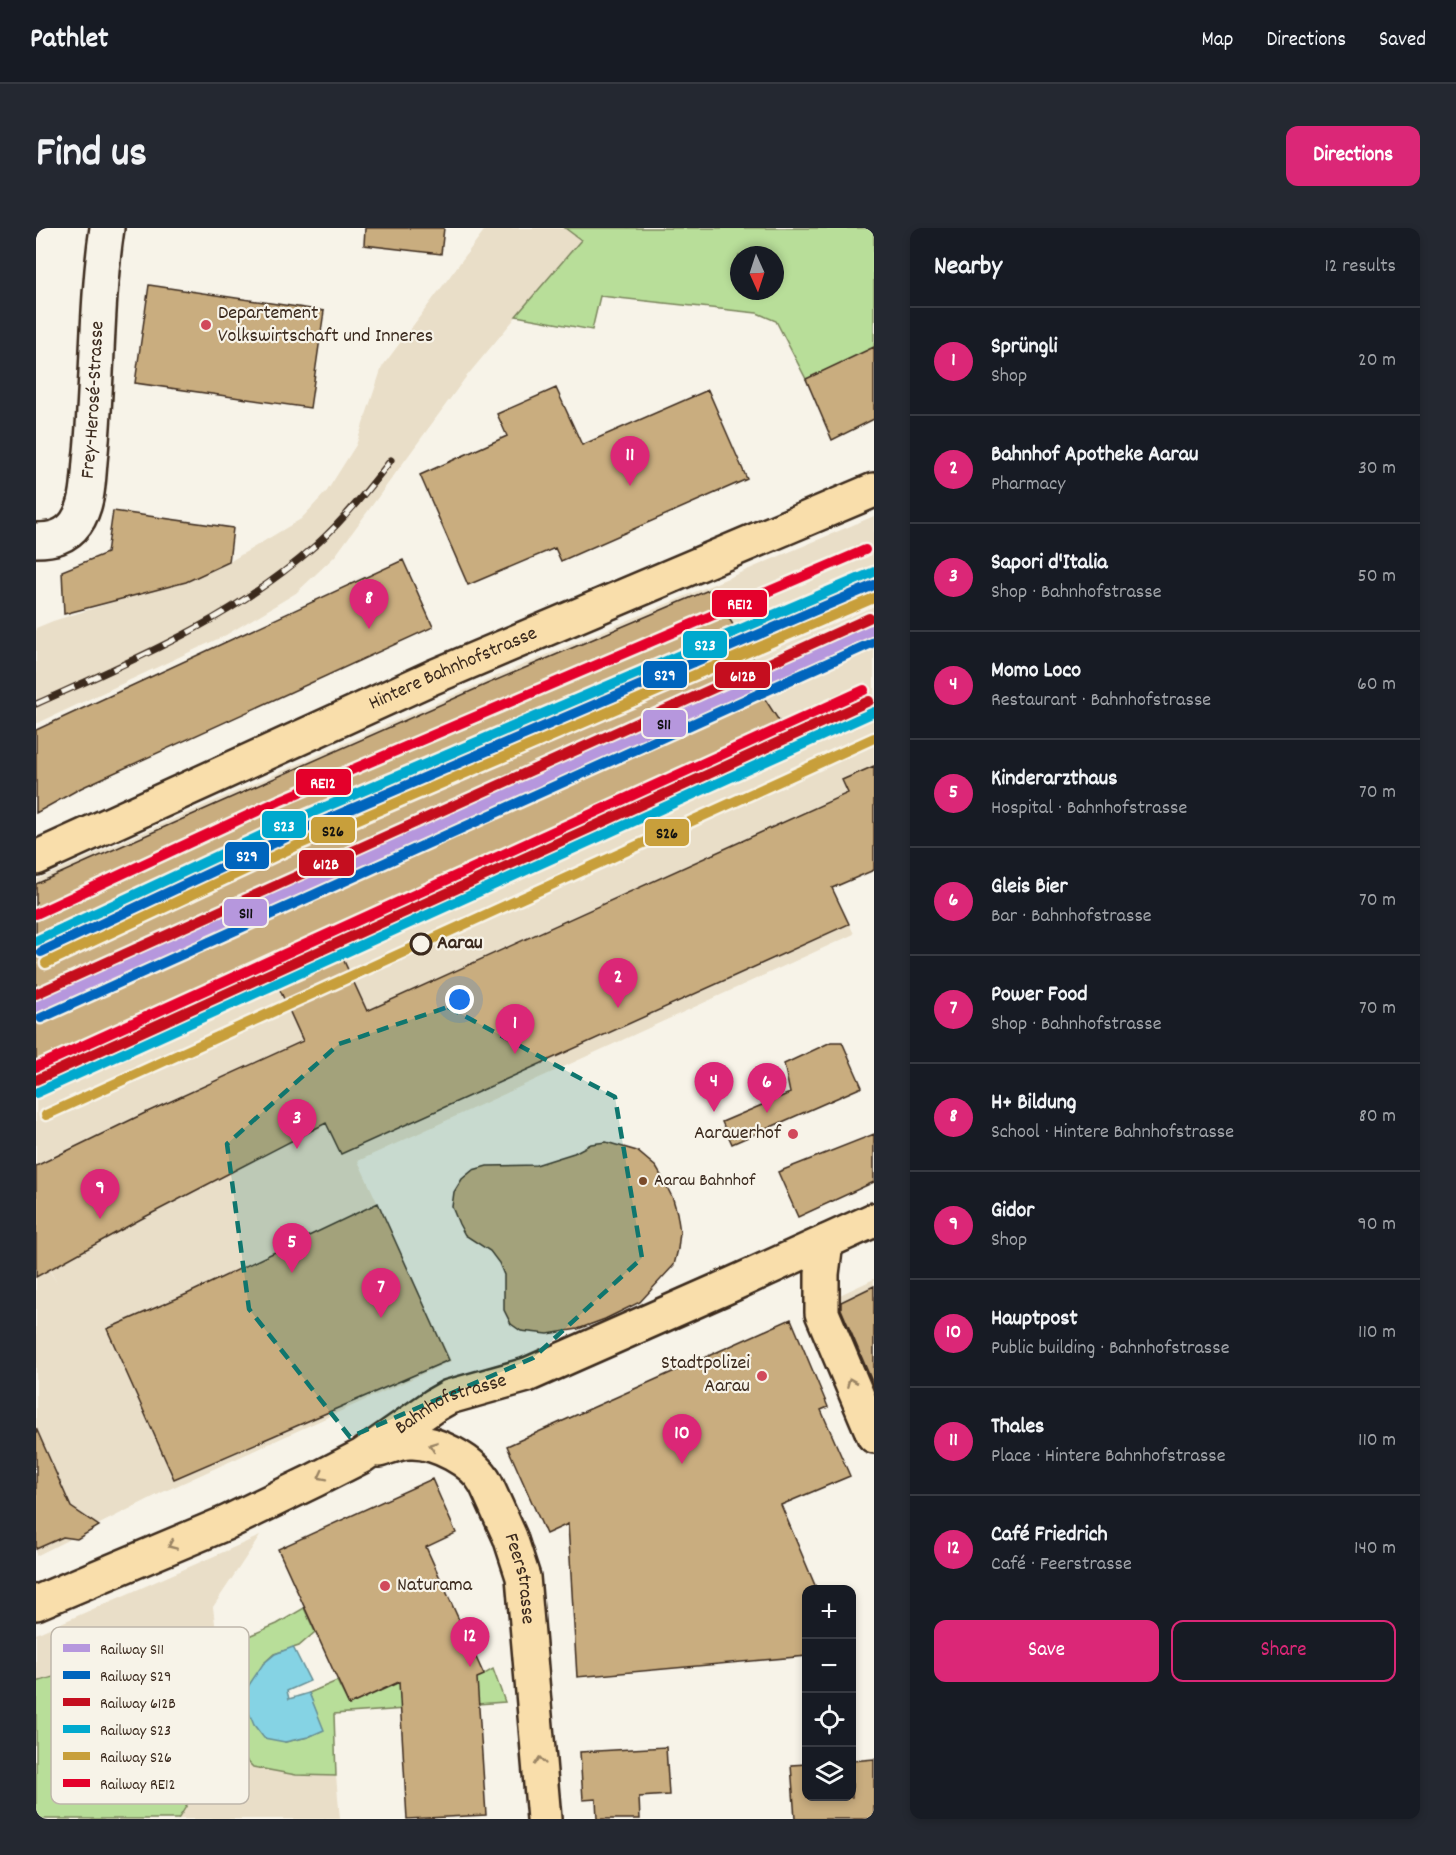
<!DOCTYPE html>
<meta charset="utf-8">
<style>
:root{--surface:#171b24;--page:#242831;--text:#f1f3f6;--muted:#9ea1a6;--line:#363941;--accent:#db2777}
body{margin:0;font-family:Dekko,sans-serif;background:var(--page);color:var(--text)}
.controls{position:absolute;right:18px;bottom:18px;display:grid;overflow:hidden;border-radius:12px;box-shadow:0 3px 9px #0003}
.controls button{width:54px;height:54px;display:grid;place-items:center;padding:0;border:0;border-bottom:2px solid var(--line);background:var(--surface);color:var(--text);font:30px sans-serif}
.compass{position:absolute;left:694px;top:18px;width:54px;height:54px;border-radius:50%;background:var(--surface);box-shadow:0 3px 9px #0003;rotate:177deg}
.you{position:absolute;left:424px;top:772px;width:21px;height:21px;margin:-15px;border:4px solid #fff;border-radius:50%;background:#1a73e8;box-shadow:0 0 0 9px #1a73e833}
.badge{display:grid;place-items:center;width:39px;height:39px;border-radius:50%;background:var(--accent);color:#fff;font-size:20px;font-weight:700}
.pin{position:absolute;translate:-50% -50px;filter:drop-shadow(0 2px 3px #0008)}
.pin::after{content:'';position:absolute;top:32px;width:21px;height:18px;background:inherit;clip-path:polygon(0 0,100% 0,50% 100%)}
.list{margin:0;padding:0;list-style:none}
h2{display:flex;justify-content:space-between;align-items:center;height:78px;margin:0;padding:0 24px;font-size:26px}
h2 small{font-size:20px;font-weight:400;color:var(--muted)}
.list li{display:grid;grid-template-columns:39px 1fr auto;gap:18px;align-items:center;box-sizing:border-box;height:108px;padding:0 24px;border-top:2px solid var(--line)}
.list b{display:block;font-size:22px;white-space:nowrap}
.list p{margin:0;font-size:20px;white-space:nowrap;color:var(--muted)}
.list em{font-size:20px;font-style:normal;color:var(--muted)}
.actions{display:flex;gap:12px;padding:18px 24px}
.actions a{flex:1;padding:14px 0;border:2px solid var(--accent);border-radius:12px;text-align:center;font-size:21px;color:var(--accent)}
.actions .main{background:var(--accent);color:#fff}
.icon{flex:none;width:33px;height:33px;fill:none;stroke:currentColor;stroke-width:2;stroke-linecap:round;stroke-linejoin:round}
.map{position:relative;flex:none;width:838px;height:1591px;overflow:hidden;border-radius:12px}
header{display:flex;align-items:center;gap:36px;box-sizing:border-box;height:84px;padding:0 30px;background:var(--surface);border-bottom:2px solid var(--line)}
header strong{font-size:28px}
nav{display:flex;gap:33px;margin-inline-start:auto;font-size:21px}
.intro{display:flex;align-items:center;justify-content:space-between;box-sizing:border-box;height:144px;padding:0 36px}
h1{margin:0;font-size:42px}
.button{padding:15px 27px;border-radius:12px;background:var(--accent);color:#fff;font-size:21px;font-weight:700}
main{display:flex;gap:36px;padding:0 36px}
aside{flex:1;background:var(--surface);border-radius:12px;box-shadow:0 3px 9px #0003}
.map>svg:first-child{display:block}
</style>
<header>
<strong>Pathlet</strong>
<nav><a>Map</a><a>Directions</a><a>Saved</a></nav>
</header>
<div class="intro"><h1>Find us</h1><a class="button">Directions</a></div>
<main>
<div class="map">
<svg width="838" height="1591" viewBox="0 0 838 1591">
<rect width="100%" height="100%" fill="#f7f3e8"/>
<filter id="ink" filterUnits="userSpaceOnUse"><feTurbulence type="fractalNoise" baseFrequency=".0167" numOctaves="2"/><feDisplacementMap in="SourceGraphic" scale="12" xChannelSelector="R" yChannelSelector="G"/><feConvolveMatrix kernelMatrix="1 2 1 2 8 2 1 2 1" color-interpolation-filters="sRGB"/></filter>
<g filter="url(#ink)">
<path fill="#e9dec8" d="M450,0H529L545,11L430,149L299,328L260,365L190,407L0,496V400L17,393L93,369L150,354L193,334L265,291L291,263L320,217L346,139Z
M838,288V621L812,635L819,650L797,661L818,706L322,933L415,1133L127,1264L0,1328V1020L21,1055L0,1017V652L461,448Z
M838,1051V1176L793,1072Z
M224,1308L177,1379L184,1437L260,1547L300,1548L304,1591H0V1406Z"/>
<path fill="#b8de99" stroke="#7a845c" stroke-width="1.5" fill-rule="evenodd" d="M529,0H838V121L770,151L740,93L721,85L564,68L556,102L480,88L545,12ZM703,27H739V63H703Z
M268,1380L279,1404L263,1418L238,1426L227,1436L249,1514L272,1509L287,1502L273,1465L301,1453L313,1477L384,1445L447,1447L457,1441L469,1474L298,1486L300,1548L260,1547L217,1539L186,1507L184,1437L182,1421L241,1396Z
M88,1438C107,1440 125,1441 141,1453C160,1468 166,1522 162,1545C160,1562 152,1577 142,1591H0V1454L42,1442Z"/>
<path fill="#85d3e4" stroke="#678f95" stroke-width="1.5" d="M257,1419L274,1453L251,1463L253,1471L273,1465L288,1502L272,1509L249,1514L228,1510L218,1497L211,1480V1460L227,1436L239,1426Z"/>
<path fill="#c9ad7f" stroke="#3b2a1e" stroke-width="1.5" d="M329,0H408L405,26L328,17Z
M113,57L288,83L274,180L99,155Z
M838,119V191L796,212L770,151Z
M520,160L546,217L672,162L711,251L525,333L519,320L432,357L384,247L471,208L461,186Z
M77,283L197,300L193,334L150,354L28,386L26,343L71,325Z
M367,332L397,399L45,560L0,585V502Z
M675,361L710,418L714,417L725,465L747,499L752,518L303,722L331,783L812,565L806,552L838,538V642L796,660L813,696L305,926L290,895L105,991L0,1049V938L109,885L267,813L239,751L0,860V656L451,456Z
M795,814H806L826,859L696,916L686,894L754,865L748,836Z
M838,906V954L762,989L742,944Z
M570,914L601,923L620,939L626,949L637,971L641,985L644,1004L642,1021L638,1037L604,1074L569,1091L542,1101L512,1106L485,1103L475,1096L468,1082V1047L463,1035L454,1023L429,1007L423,996L416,979L418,964L426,951L437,942L451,938L500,937L538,925L555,916Z
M342,975L413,1132L138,1251L71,1101L151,1066Z
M838,1058V1158L805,1081V1074Z
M755,1091L792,1179L785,1182L814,1248L745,1277L781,1362H771V1428L541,1449L532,1296L510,1306L471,1218Z
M0,1200L35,1279L63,1298L41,1311L27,1309L0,1321Z
M396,1251L420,1305L390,1319L448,1447L441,1450L450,1587L371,1591L363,1454L313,1477L242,1321Z
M630,1519L633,1567L603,1569L604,1591H561L560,1571L547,1572L544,1524Z
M838,1531V1591H759L755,1537L771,1536V1569H816V1533Z"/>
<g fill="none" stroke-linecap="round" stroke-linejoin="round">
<defs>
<g id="minor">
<path id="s1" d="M0,312C16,312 30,309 40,295C54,275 52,247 55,224C62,150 60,74 71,0"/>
</g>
<g id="major">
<path id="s2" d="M0,630L397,449L838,262"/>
<path d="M790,1014L786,1046V1085L838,1208"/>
<path id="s3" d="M343,1222C353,1219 364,1214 374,1214C400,1213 438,1233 450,1256L474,1309L487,1349L508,1591"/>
<path id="s4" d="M0,1375L190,1295L279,1252L326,1228L399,1177L413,1169L491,1147L697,1056L838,992"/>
</g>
</defs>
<use href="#minor" stroke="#3b2a1e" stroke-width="38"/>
<use href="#major" stroke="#3b2a1e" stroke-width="38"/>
<use href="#minor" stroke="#f7f3e8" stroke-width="33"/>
<use href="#major" stroke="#f9deab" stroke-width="33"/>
<defs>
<path id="rail" d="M0,476C100,431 197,391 280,317C308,292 332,262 355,232"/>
</defs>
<use href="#rail" stroke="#3b2a1e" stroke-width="7"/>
<use href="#rail" stroke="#f7f3e8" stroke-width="4.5" stroke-dasharray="14" stroke-linecap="butt"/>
<defs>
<path id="rail-1" d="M0,779L838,401"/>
<path id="rail-2" d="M5,724L257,606L838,357
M5,790L838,414"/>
<path id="rail-3" d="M0,766L833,390
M0,852L833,473"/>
<path id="rail-4" d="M0,713L252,595L838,344
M0,865L838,484"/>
<path id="rail-5" d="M10,735L262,617L838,370
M10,887L838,510"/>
<path id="rail-6" d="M0,686L243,573L829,322
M0,839L828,462"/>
</defs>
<use href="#rail-1" stroke="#f7f3e8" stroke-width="15"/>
<use href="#rail-2" stroke="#f7f3e8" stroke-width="15"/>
<use href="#rail-3" stroke="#f7f3e8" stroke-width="15"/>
<use href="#rail-4" stroke="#f7f3e8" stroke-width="15"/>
<use href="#rail-5" stroke="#f7f3e8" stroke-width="15"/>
<use href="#rail-6" stroke="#f7f3e8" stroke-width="15"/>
<use href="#rail-1" stroke="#b697dd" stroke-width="10"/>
<use href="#rail-2" stroke="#0065bd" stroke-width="10"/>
<use href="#rail-3" stroke="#c50e1f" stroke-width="10"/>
<use href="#rail-4" stroke="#00a9ce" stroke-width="10"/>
<use href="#rail-5" stroke="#c89f3b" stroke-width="10"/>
<use href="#rail-6" stroke="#e4002b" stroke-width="10"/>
</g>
<defs><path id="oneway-chevron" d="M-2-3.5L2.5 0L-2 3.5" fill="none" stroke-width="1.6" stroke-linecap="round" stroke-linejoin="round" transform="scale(1.5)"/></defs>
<g stroke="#9a8464">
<use href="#oneway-chevron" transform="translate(815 1154) rotate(-113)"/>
<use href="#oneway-chevron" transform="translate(397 1218) rotate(-160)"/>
<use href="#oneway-chevron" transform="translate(286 1248) rotate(153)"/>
<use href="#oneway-chevron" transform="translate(136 1317) rotate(157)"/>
<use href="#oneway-chevron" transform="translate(504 1533) rotate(-95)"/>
</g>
</g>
<path fill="#0f766e" fill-opacity="0.2" stroke="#0f766e" stroke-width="4.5" stroke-dasharray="12 8" stroke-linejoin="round" d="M412,779L579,869L606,1030L497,1130L314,1209L213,1081L191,916L303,816Z"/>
<g fill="#d1495b" stroke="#f7f3e8" stroke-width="2">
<circle cx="170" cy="97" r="6"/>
<circle cx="757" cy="906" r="6"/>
<circle cx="726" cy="1148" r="6"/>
<circle cx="349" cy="1358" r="6"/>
</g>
<circle fill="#f7f3e8" stroke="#3b2a1e" stroke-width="3" cx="385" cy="716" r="10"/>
<circle fill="#7a4b2a" stroke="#f7f3e8" stroke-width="2" cx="607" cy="953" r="5"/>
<g text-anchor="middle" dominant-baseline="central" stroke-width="4.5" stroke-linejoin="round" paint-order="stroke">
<g font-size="18" fill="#3b2a1e" stroke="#f7f3e8" text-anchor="start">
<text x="618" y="953">Aarau Bahnhof</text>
</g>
<g font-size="20" fill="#3b2a1e" stroke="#f7f3e8" text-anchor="start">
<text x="182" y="86">Departement<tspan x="182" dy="23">Volkswirtschaft und Inneres</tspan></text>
<text x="745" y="906" text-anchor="end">Aarauerhof</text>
<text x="714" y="1136" text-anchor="end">Stadtpolizei<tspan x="714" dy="23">Aarau</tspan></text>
<text x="361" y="1358">Naturama</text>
</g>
<g font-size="20" fill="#3b2a1e" stroke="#f7f3e8">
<text stroke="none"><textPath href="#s1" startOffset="171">Frey-Herosé-Strasse</textPath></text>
<text stroke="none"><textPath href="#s2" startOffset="458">Hintere Bahnhofstrasse</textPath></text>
<text stroke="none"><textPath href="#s4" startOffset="462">Bahnhofstrasse</textPath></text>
<text stroke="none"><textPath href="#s3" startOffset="224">Feerstrasse</textPath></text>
</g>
<g font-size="20" font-weight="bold" fill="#3b2a1e" stroke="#f7f3e8" text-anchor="start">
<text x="401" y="716">Aarau</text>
</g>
</g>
<rect x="15" y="1399" width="198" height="177" rx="9" fill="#f7f3e8" stroke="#bfb7ab" stroke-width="1.5"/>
<rect x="27" y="1416" width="27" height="8" fill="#b697dd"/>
<rect x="27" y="1443" width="27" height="8" fill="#0065bd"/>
<rect x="27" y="1470" width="27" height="8" fill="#c50e1f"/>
<rect x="27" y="1497" width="27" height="8" fill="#00a9ce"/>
<rect x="27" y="1524" width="27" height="8" fill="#c89f3b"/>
<rect x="27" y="1551" width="27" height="8" fill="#e4002b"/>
<g font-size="16" fill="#3b2a1e">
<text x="64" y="1426">Railway S11</text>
<text x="64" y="1453">Railway S29</text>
<text x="64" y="1480">Railway 612B</text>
<text x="64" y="1507">Railway S23</text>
<text x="64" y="1534">Railway S26</text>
<text x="64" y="1561">Railway RE12</text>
</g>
<g stroke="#f7f3e8" stroke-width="2">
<rect x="675" y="361" width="57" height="29" rx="6" fill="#e4002b"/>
<rect x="646" y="402" width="46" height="29" rx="6" fill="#00a9ce"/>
<rect x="606" y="432" width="46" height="29" rx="6" fill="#0065bd"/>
<rect x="678" y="433" width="57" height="28" rx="6" fill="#c50e1f"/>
<rect x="606" y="481" width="45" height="29" rx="6" fill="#b697dd"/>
<rect x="259" y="540" width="57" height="28" rx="6" fill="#e4002b"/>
<rect x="225" y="582" width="46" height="29" rx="6" fill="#00a9ce"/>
<rect x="274" y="588" width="46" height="28" rx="6" fill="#c89f3b"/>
<rect x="608" y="590" width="46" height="29" rx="6" fill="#c89f3b"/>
<rect x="188" y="613" width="46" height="29" rx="6" fill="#0065bd"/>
<rect x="262" y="621" width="57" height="28" rx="6" fill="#c50e1f"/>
<rect x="187" y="670" width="45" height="29" rx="6" fill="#b697dd"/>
</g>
<g font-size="16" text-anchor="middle" font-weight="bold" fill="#fff">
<text x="704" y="381">RE12</text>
<text x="669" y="422">S23</text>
<text x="629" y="452">S29</text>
<text x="707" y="453">612B</text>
<text x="287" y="560">RE12</text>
<text x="248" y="603">S23</text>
<text x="211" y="633">S29</text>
<text x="290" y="641">612B</text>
</g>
<g font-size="16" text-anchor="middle" font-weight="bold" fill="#111">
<text x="628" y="501">S11</text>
<text x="297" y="608">S26</text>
<text x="631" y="610">S26</text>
<text x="210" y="690">S11</text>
</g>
</svg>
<div class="controls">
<button>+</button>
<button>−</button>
<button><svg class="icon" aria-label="locate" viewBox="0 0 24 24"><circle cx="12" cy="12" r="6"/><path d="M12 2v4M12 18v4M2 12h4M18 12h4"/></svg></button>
<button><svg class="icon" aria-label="layers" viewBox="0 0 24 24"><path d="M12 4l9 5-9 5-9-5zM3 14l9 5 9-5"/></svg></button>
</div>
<svg class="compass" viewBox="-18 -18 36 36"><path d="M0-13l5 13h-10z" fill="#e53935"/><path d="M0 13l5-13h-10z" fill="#9ea1a6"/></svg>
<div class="you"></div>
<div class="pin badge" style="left:479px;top:826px">1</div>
<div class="pin badge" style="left:582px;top:780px">2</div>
<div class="pin badge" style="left:261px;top:921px">3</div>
<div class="pin badge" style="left:678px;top:884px">4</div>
<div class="pin badge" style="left:256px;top:1045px">5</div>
<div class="pin badge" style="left:731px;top:885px">6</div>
<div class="pin badge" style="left:345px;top:1090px">7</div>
<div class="pin badge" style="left:333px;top:401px">8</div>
<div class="pin badge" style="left:64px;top:991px">9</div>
<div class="pin badge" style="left:646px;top:1236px">10</div>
<div class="pin badge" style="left:594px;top:258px">11</div>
<div class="pin badge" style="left:434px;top:1439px">12</div>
</div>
<aside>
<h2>Nearby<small>12 results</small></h2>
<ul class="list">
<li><span class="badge">1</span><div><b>Sprüngli</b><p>Shop</p></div><em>20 m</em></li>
<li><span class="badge">2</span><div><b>Bahnhof Apotheke Aarau</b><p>Pharmacy</p></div><em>30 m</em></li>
<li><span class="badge">3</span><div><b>Sapori d'Italia</b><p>Shop · Bahnhofstrasse</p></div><em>50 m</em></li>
<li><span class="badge">4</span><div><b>Momo Loco</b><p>Restaurant · Bahnhofstrasse</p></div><em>60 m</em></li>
<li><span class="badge">5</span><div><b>Kinderarzthaus</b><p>Hospital · Bahnhofstrasse</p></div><em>70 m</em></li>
<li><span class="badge">6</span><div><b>Gleis Bier</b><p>Bar · Bahnhofstrasse</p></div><em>70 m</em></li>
<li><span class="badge">7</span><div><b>Power Food</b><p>Shop · Bahnhofstrasse</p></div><em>70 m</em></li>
<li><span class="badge">8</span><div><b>H+ Bildung</b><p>School · Hintere Bahnhofstrasse</p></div><em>80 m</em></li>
<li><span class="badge">9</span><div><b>Gidor</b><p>Shop</p></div><em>90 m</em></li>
<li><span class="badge">10</span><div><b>Hauptpost</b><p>Public building · Bahnhofstrasse</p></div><em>110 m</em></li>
<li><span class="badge">11</span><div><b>Thales</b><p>Place · Hintere Bahnhofstrasse</p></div><em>110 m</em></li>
<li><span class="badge">12</span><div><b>Café Friedrich</b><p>Café · Feerstrasse</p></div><em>140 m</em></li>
</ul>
<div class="actions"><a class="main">Save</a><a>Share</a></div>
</aside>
</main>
